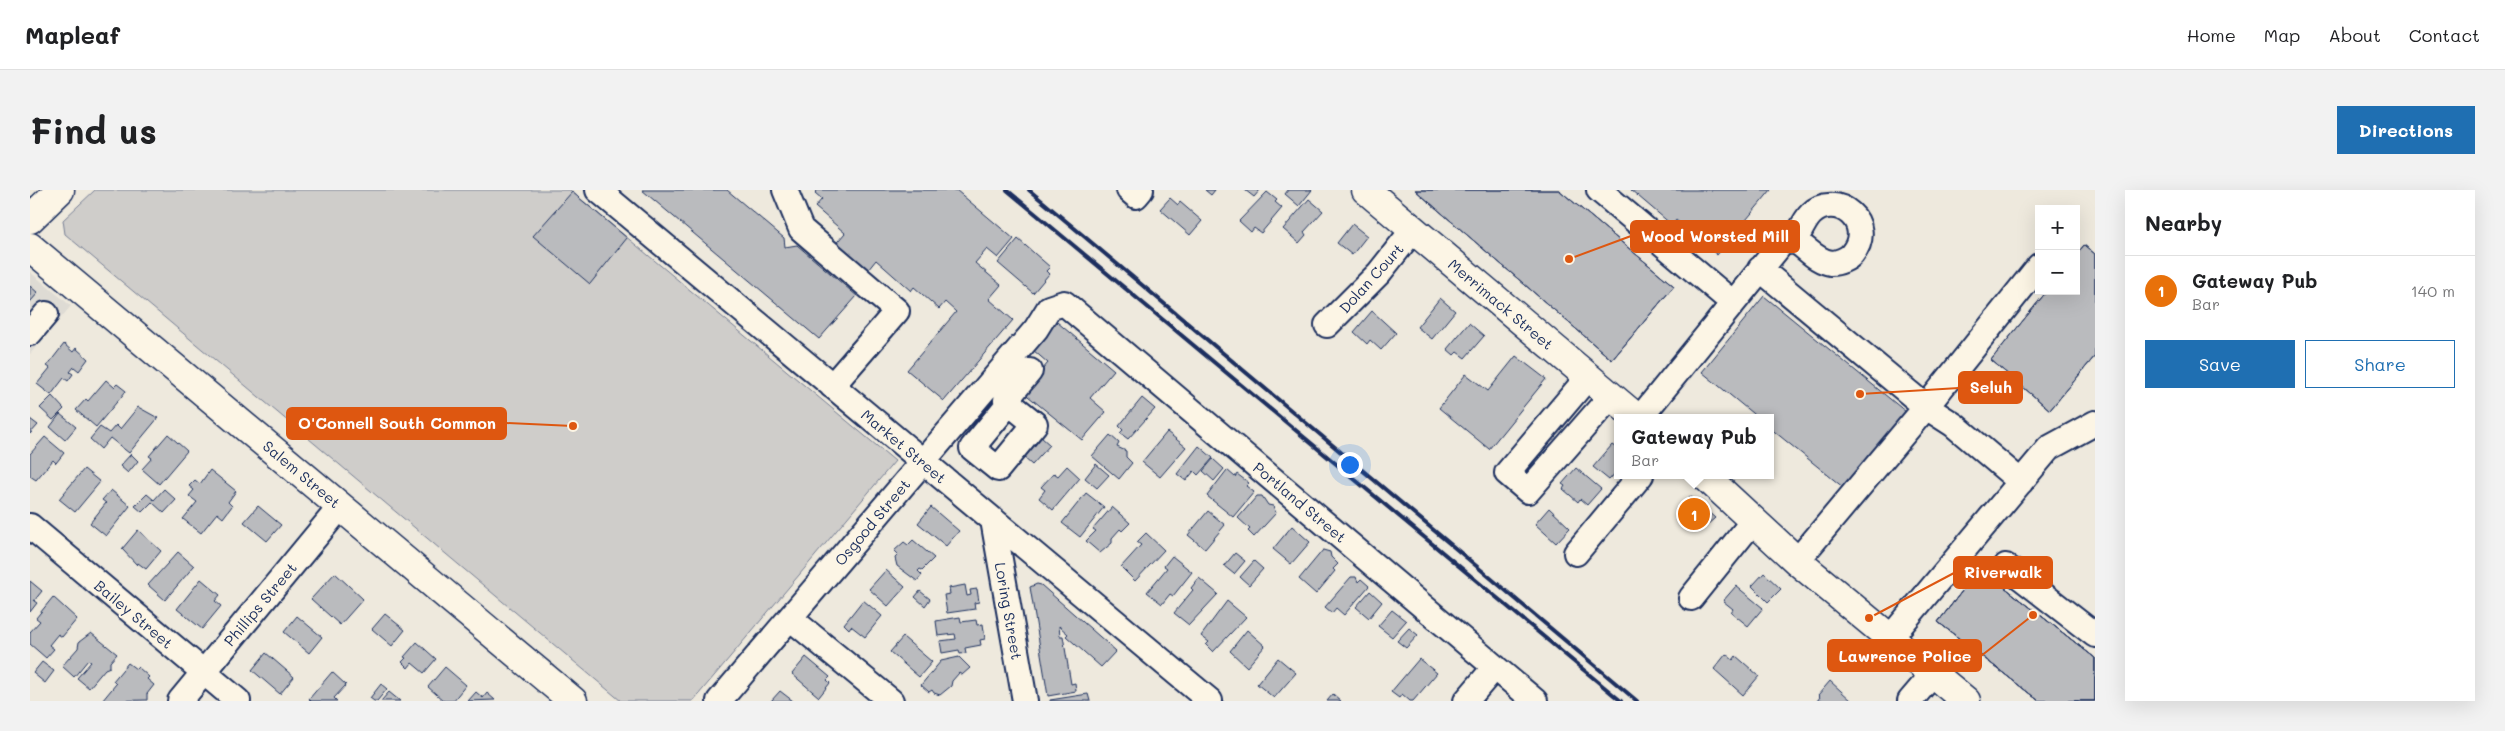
<!DOCTYPE html>
<meta charset="utf-8">
<style>
:root{--surface:#fff;--page:#f2f2f2;--text:#202124;--muted:#757577;--line:#e0e0e0;--accent:#1f6fb2}
body{margin:0;font-family:Mali,sans-serif;background:var(--page);color:var(--text)}
.controls{position:absolute;right:15px;top:15px;display:grid;overflow:hidden;border-radius:0px;box-shadow:0 5px 20px #0002}
.controls button{width:45px;height:45px;display:grid;place-items:center;padding:0;border:0;border-bottom:1px solid var(--line);background:var(--surface);color:var(--text);font:25px sans-serif}
.you{position:absolute;left:1319px;top:274px;width:18px;height:18px;margin:-12px;border:4px solid #fff;border-radius:50%;background:#1a73e8;box-shadow:0 0 0 8px #1a73e833}
.badge{display:grid;place-items:center;width:32px;height:32px;border-radius:50%;background:var(--accent);color:#fff;font-size:16px;font-weight:700}
.pin{position:absolute;translate:-50% -50%;border:2px solid #fff;box-shadow:0 1px 5px #0006}
.popup{position:absolute;left:1584px;top:224px;width:160px;height:65px;box-sizing:border-box;display:grid;place-content:center;border-radius:0px;background:var(--surface);filter:drop-shadow(0 1px 4px #0005);font-size:16px;white-space:nowrap;color:var(--muted)}
.popup b{font-size:19px;color:var(--text)}
.popup::after{content:'';position:absolute;left:50%;top:100%;margin-left:-10px;border:10px solid transparent;border-top-color:var(--surface)}
.list{margin:0;padding:0;list-style:none}
h2{display:flex;justify-content:space-between;align-items:center;height:65px;margin:0;padding:0 20px;font-size:21px}
h2 small{font-size:16px;font-weight:400;color:var(--muted)}
.list li{display:grid;grid-template-columns:32px 1fr auto;gap:15px;align-items:center;box-sizing:border-box;height:70px;padding:0 20px;border-top:1px solid var(--line)}
.list b{display:block;font-size:19px;white-space:nowrap}
.list p{margin:0;font-size:16px;white-space:nowrap;color:var(--muted)}
.list em{font-size:16px;font-style:normal;color:var(--muted)}
.actions{display:flex;gap:10px;padding:15px 20px}
.actions a{flex:1;padding:11px 0;border:1px solid var(--accent);border-radius:0px;text-align:center;font-size:18px;color:var(--accent)}
.actions .main{background:var(--accent);color:#fff}
.map{position:relative;flex:none;width:2065px;height:511px;overflow:hidden;border-radius:0px}
header{display:flex;align-items:center;gap:30px;box-sizing:border-box;height:70px;padding:0 25px;background:var(--surface);border-bottom:1px solid var(--line)}
header strong{font-size:24px}
nav{display:flex;gap:28px;margin-inline-start:auto;font-size:18px}
.intro{display:flex;align-items:center;justify-content:space-between;box-sizing:border-box;height:120px;padding:0 30px}
h1{margin:0;font-size:35px}
.button{padding:12px 22px;border-radius:0px;background:var(--accent);color:#fff;font-size:18px;font-weight:700}
main{display:flex;gap:30px;padding:0 30px}
aside{flex:1;background:var(--surface);border-radius:0px;box-shadow:0 5px 20px #0002}
.map>svg:first-child{display:block}
</style>
<header>
<strong>Mapleaf</strong>
<nav><a>Home</a><a>Map</a><a>About</a><a>Contact</a></nav>
</header>
<div class="intro"><h1>Find us</h1><a class="button">Directions</a></div>
<main>
<div class="map">
<svg width="2065" height="511" viewBox="0 0 2065 511">
<rect width="100%" height="100%" fill="#eee9dd"/>
<filter id="ink" filterUnits="userSpaceOnUse"><feTurbulence type="fractalNoise" baseFrequency=".02" numOctaves="2"/><feDisplacementMap in="SourceGraphic" scale="10" xChannelSelector="R" yChannelSelector="G"/><feConvolveMatrix kernelMatrix="1 2 1 2 8 2 1 2 1" color-interpolation-filters="sRGB"/></filter>
<g filter="url(#ink)">
<path fill="#dedbd4" d="M0,82L41,116L0,164Z"/>
<path fill="#cfcdca" stroke="#757e94" d="M65,0H540L865,271L663,511H591L35,44L33,30Z"/>
<path fill="#babbbe" stroke="#1b2f5e" d="M612,0H697L754,48L755,57L767,55L827,106L789,149Z
M788,0H926L984,49L968,68L957,59L945,73L971,95L959,109L983,130L914,211L877,180L926,122L915,112L909,119L884,97L881,101L846,70L834,85L802,58L815,43L785,17L792,9L785,3Z
M1175,0H1185L1181,5Z
M1215,0H1230L1224,7Z
M1258,0H1282L1269,16L1255,4Z
M1385,0H1529L1644,96L1582,170Z
M1385,0H1529L1644,96L1582,170Z
M1601,0H1741L1687,65L1646,30L1642,35Z
M542,2L597,48L560,94L503,46Z
M1237,2L1247,10L1245,12L1252,18L1231,43L1224,38L1221,42L1209,31Z
M1140,8L1148,15L1150,12L1172,31L1160,45L1130,19Z
M1279,9L1293,21L1274,42L1276,45L1269,53L1253,39Z
M1322,34L1337,46L1322,65L1307,53Z
M988,49L1020,77L1016,81L1019,84L1003,103L968,73Z
M2054,55L2065,64V166L2020,220L1961,170L2017,101H2046V65Z
M2054,55L2065,64V166L2020,220L1961,170L2017,101H2046V65Z
M0,96L8,103L0,112Z
M1734,106L1876,222L1814,298L1740,238V228H1728L1672,182Z
M1410,108L1425,121L1402,149L1387,137Z
M1342,121L1366,143L1351,160L1340,150L1337,154L1324,142Z
M1027,132L1084,180L1060,208L1076,222L1052,250L993,202L1018,173L1003,160Z
M1439,133L1454,146L1435,168L1427,162L1424,165L1417,159Z
M34,154L43,162L46,158L58,169L49,181L44,177L40,182L43,184L38,191L34,188L21,205L7,194L20,178L17,176Z
M1486,166L1516,189L1459,259L1409,218L1436,184L1458,201Z
M76,190L84,197L87,194L96,201L66,237L46,220L56,209L58,211Z
M22,206L34,219L23,230L10,218Z
M1112,208L1125,219L1098,249L1090,243L1093,240L1089,236Z
M108,217L128,228L99,263L80,248L71,259L60,249L70,237L79,243L86,235L90,239Z
M30,224L46,237L35,250L20,237Z
M0,229L8,235L0,244Z
M1137,242L1156,257L1130,287L1112,272Z
M138,244L157,261L129,294L112,279L122,268L119,266Z
M1080,245L1089,253L1087,257L1096,261V267L1102,273L1089,289L1062,266Z
M15,247L34,263L26,273L23,270L6,290L0,286V264Z
M1011,247L1020,255L1002,275L993,267Z
M1582,255L1588,259V280L1579,290L1563,277Z
M1169,256L1183,268L1168,285L1164,281L1156,291L1147,284Z
M101,264L108,271L98,283L90,276Z
M1183,269L1194,279L1184,291L1173,281Z
M1066,274L1079,285L1067,298L1055,288Z
M1037,276L1050,288L1023,320L1009,308L1015,300L1011,297L1024,283L1028,286Z
M1546,278L1571,299L1557,315L1550,309L1548,312L1533,299L1535,296L1532,294Z
M54,279L70,292L45,322L29,309Z
M180,280L206,301L198,312L202,316L193,328L187,323L171,343L153,329L167,312L159,306L164,300L159,296L165,290L170,294Z
M1197,280L1205,287L1207,284L1219,293L1216,296L1224,302L1203,327L1177,306Z
M134,299L146,310L134,323L122,312L112,322L105,316L117,304L124,310Z
M81,300L100,316L76,346L60,333L76,313L72,310Z
M1056,303L1074,317L1050,347L1032,333Z
M1227,306H1232L1238,315L1243,316L1246,323L1224,347L1218,341L1220,339L1208,328Z
M1660,306L1685,328L1669,342L1647,322Z
M228,316L251,335L237,351L214,332Z
M901,317L929,341L916,356L888,333Z
M1082,317L1100,333L1092,341L1090,339L1082,348V353L1070,363L1056,351L1066,341L1063,339Z
M1519,318L1540,338L1526,353L1505,334Z
M1178,321L1195,335L1175,359L1158,345Z
M1262,336L1280,352L1261,374L1243,359Z
M108,340L131,361L116,379L108,373L107,375L92,359Z
M1116,343L1134,360L1105,391L1091,377L1111,355L1107,352Z
M883,350L904,368L892,380L890,379L888,381L892,385L887,391L867,376L865,368L868,365L864,361L874,352L878,355Z
M1293,360L1300,362L1301,367L1308,374L1303,379L1305,381L1286,404L1269,389Z
M148,362L164,376L135,410L118,395Z
M1205,363L1215,371L1204,384L1194,376Z
M1142,366L1162,382L1143,406L1140,404L1132,414L1117,402L1137,378L1134,376Z
M1224,371L1233,379L1219,395L1210,387Z
M1950,378L2065,468V511H2009L1908,432Z
M1950,378L2065,468V511H2009L1908,432Z
M1950,378L2065,468V511H2009L1908,432Z
M856,380L875,397L858,416L839,399Z
M305,383L333,409L310,435L281,409Z
M1734,383L1751,399L1738,412L1722,396Z
M1321,387H1326L1328,392L1331,389L1339,396L1314,425L1306,418L1302,423L1295,417Z
M1169,388L1188,404L1159,435L1144,423L1163,400L1161,398Z
M171,389L190,405L185,411L191,416L172,439L147,419Z
M0,391L12,401L4,411L7,413L0,422Z
M1007,394L1011,395L1086,461L1071,477L1036,446L1038,444L1029,436L1030,446H1033L1041,494L1045,493L1046,501L1018,506L1000,397Z
M935,395L937,406L941,405L940,400L947,399L949,412L944,413L945,419L917,423L914,405L920,404L919,398Z
M1706,396L1733,418L1718,436L1701,422L1703,419L1693,411Z
M890,401L900,409L895,416L885,407Z
M1340,401L1352,412L1339,428L1326,417Z
M23,407L47,429L32,447L28,444L19,455L24,459L16,468L0,454V442L10,431L6,428Z
M833,410L852,426L835,447L821,436L819,439L814,434Z
M1197,411L1216,427L1183,462L1176,455L1179,452L1171,446Z
M1362,420L1376,431L1362,447L1348,436Z
M355,424L375,440L362,456L342,439Z
M267,426L292,447L279,463L254,442Z
M930,427L931,432L946,430L947,435L953,434L955,449L950,450L951,455L935,458L936,463L930,464L929,460L912,463L910,451L926,449L925,444L908,446L906,431Z
M1379,438L1388,445L1376,458L1367,451Z
M1217,440L1235,456L1217,477L1200,461Z
M61,443L87,464L80,472V477L75,479L59,498L47,488L61,472L58,470L44,487L32,476L48,458L49,452Z
M873,447L902,472L889,487L860,462Z
M387,452L406,469L394,483L382,473L378,478L372,472L376,468L374,467Z
M236,463L264,487L250,504L222,480Z
M1696,464L1703,470L1706,466L1729,486L1713,505L1684,479Z
M776,467L800,487L797,490L800,493L789,507L762,484Z
M929,467L940,478L932,485L929,483L922,491L921,496L910,505L904,503L902,500L899,502L891,495L911,471Z
M1248,468L1266,483L1244,508L1227,494Z
M1389,469L1407,483L1383,511H1380L1372,504L1369,508L1361,502Z
M12,472L24,481L15,493L3,483Z
M98,473L106,479L108,477L119,487L117,489L124,495L117,504V510L72,511L86,494L83,491Z
M415,477L436,495L423,511H414L398,497Z
M302,482L316,495L304,508L307,511H281L279,509Z
M1800,491L1822,511H1787L1790,507L1788,505Z
M351,494L357,499L347,511H344L340,508Z
M750,501L763,511H741Z
M359,502L370,511H351Z
M446,502L453,508L457,503L465,510L438,511Z
M1058,504L1060,511H1020V510Z
M1303,504L1311,511H1297Z"/>
<g fill="none" stroke-linecap="round" stroke-linejoin="round">
<defs>
<path id="minor" d="M568,0L1180,511
M755,0L771,39L867,121L802,196
M1099,0L1106,6L1111,0
M1569,0L1703,113
M1730,79L1896,217L1924,235L1991,292
M1297,135L1349,83L1383,40
M0,143L16,124
M1558,187L1477,283L1498,301L1581,206
M976,210L1000,181
M979,213L1005,234L968,279L942,258Z
M1610,228L1752,53L1765,51C1777,58 1786,71 1801,73C1808,73 1818,69 1822,64C1847,33 1806,0 1781,24C1774,31 1770,42 1765,51
M963,330L995,511
M0,336L208,511
M1546,363L1611,285
M1767,371L1896,217L2009,76
M1976,376L2065,445
M1661,408L1723,331
M760,428L861,511
M1860,448L2019,258L2065,233
M150,511L311,316
M689,511L1006,139L1019,118L1034,113L1505,511
M1436,511L1465,477
M1880,511L1903,484"/>
<path id="major" d="M1336,0L1607,228
M0,29L30,0
M0,57L543,511
M1674,285L1767,371L1936,511"/>
</defs>
<use href="#minor" stroke="#1b2f5e" stroke-width="28"/>
<use href="#major" stroke="#1b2f5e" stroke-width="31"/>
<use href="#minor" stroke="#fcf5e5" stroke-width="24"/>
<use href="#major" stroke="#fcf5e5" stroke-width="28"/>
<path stroke="#1b2f5e" stroke-width="4" d="M977,0L1591,511
M999,0L1607,511"/>
</g>
</g>
<g text-anchor="middle" dominant-baseline="central" stroke-width="4" stroke-linejoin="round" paint-order="stroke">
<g font-size="15" fill="#1b2f5e" stroke="#fcf5e5">
<text transform="translate(1341 88) rotate(-48)">Dolan Court</text>
<text transform="translate(1471 114) rotate(40)">Merrimack Street</text>
<text transform="translate(874 256) rotate(40)">Market Street</text>
<text transform="translate(272 284) rotate(40)">Salem Street</text>
<text transform="translate(1270 312) rotate(40)">Portland Street</text>
<text transform="translate(842 332) rotate(-50)">Osgood Street</text>
<text transform="translate(230 414) rotate(-50)">Phillips Street</text>
<text transform="translate(979 421) rotate(80)">Loring Street</text>
<text transform="translate(104 424) rotate(40)">Bailey Street</text>
</g>
</g>
<path fill="none" stroke="#de5710" stroke-width="2" d="M1539 69L1601 46M1830 204L1929 198M543 236L476 233M1839 428L1924 383M2003 425L1951 466"/>
<g fill="#de5710" stroke="#fcf5e5" stroke-width="2">
<circle cx="1539" cy="69" r="5"/>
<circle cx="1830" cy="204" r="5"/>
<circle cx="543" cy="236" r="5"/>
<circle cx="1839" cy="428" r="5"/>
<circle cx="2003" cy="425" r="5"/>
</g>
<g fill="#de5710" stroke="#de5710" stroke-width="2">
<rect x="1601" y="31" width="168" height="31" rx="5"/>
<rect x="1929" y="182" width="63" height="31" rx="5"/>
<rect x="257" y="218" width="219" height="31" rx="5"/>
<rect x="1924" y="367" width="98" height="31" rx="5"/>
<rect x="1798" y="450" width="153" height="31" rx="5"/>
</g>
<g font-size="16" text-anchor="middle" font-weight="bold" fill="#fff">
<text x="1685" y="52">Wood Worsted Mill</text>
<text x="1961" y="203">Seluh</text>
<text x="367" y="239">O'Connell South Common</text>
<text x="1973" y="388">Riverwalk</text>
<text x="1875" y="472">Lawrence Police</text>
</g>
</svg>
<div class="controls">
<button>+</button>
<button>−</button>
</div>
<div class="you"></div>
<div class="pin badge" style="left:1664px;top:324px;background:#e8710a">1</div>
<div class="popup"><b>Gateway Pub</b>Bar</div>
</div>
<aside>
<h2>Nearby<small></small></h2>
<ul class="list">
<li><span class="badge" style="background:#e8710a">1</span><div><b>Gateway Pub</b><p>Bar</p></div><em>140 m</em></li>
</ul>
<div class="actions"><a class="main">Save</a><a>Share</a></div>
</aside>
</main>
